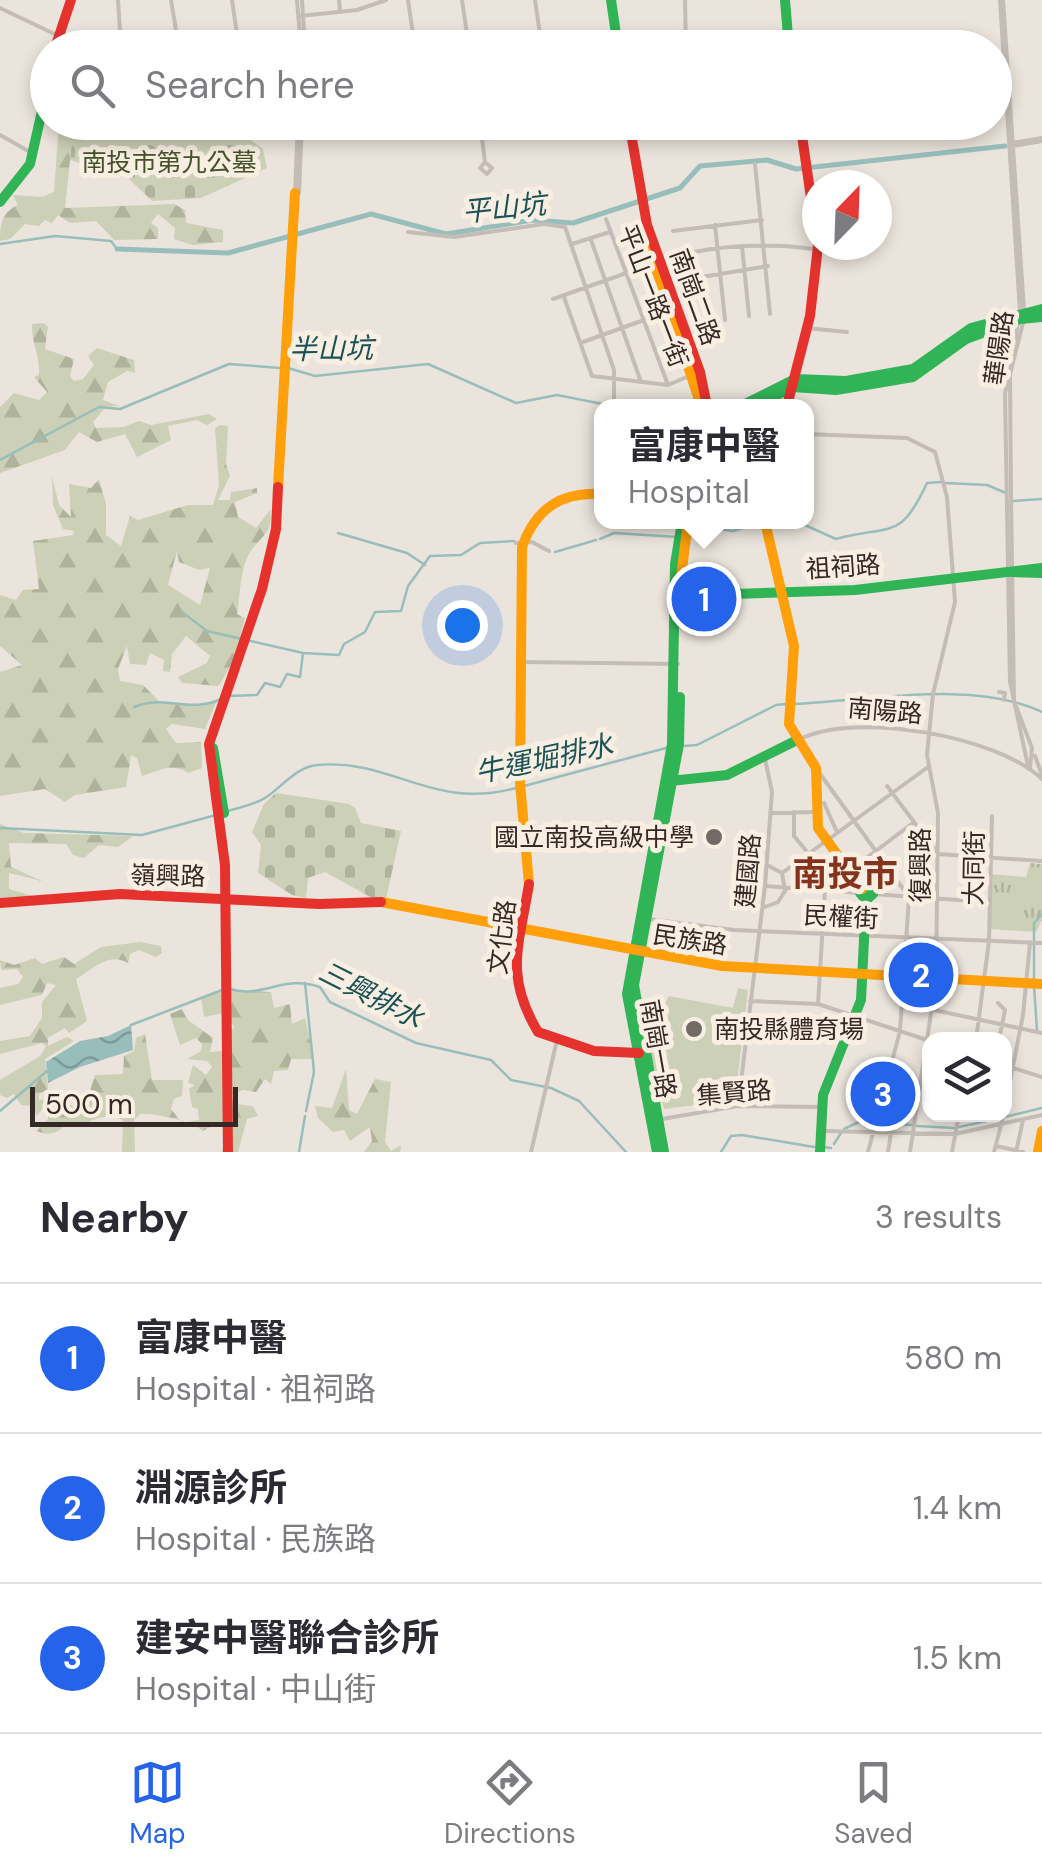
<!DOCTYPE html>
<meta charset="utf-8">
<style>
:root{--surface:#fff;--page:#f7f7f7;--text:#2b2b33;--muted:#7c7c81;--line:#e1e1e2;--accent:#2563eb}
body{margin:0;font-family:"DM Sans","Noto Sans TC",sans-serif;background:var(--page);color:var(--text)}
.controls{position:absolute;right:30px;bottom:30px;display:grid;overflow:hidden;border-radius:20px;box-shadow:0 5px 15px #0003}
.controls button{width:90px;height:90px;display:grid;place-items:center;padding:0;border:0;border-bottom:2px solid var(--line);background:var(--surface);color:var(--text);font:50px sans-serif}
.compass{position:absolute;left:802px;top:170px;width:90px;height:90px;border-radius:50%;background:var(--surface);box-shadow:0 5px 15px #0003;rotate:23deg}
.scale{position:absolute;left:30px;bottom:25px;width:208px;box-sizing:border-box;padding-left:10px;border:5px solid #342925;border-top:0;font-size:28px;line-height:35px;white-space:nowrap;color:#342925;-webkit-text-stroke:8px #f9eee2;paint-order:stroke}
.you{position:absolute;left:462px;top:625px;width:35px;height:35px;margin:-25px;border:8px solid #fff;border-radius:50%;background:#1a73e8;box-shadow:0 0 0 15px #1a73e833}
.badge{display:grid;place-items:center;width:65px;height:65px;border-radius:50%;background:var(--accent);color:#fff;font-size:32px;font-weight:700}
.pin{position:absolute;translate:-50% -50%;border:5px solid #fff;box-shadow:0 2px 10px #0006}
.popup{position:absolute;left:594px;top:399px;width:220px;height:130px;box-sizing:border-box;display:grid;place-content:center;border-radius:20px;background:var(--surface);filter:drop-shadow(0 2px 8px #0005);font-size:32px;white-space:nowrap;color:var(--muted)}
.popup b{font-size:38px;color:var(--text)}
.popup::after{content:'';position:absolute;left:50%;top:100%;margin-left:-20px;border:20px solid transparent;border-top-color:var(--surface)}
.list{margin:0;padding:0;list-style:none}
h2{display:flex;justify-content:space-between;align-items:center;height:130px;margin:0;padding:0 40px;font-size:42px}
h2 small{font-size:32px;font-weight:400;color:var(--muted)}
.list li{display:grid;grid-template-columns:65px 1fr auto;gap:30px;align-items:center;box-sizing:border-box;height:150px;padding:0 40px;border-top:2px solid var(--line)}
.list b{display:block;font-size:38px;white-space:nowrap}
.list p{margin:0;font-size:32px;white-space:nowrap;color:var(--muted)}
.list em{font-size:32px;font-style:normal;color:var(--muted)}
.icon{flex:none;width:55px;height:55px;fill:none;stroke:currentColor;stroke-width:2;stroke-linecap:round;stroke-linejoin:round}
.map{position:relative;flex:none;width:1042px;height:1152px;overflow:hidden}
.search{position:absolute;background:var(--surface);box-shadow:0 5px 15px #0003;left:30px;right:30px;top:30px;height:110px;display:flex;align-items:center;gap:25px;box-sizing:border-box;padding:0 35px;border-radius:55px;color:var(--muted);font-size:38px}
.sheet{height:580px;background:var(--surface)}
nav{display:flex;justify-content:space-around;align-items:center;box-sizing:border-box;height:140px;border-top:2px solid var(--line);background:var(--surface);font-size:28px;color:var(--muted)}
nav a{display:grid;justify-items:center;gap:5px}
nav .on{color:var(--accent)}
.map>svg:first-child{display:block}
</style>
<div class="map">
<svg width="1042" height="1152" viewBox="0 0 1042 1152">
<defs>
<pattern id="forest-firs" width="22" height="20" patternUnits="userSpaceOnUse" patternTransform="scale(2.5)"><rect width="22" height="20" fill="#ccd0b6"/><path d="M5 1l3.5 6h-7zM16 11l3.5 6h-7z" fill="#b0b39c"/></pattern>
<pattern id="cemetery-stones" width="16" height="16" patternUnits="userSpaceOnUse" patternTransform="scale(2.5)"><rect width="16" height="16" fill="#ccd0b6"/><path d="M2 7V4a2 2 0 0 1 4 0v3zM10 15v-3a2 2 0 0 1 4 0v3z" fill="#b0b39c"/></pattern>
<pattern id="park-tufts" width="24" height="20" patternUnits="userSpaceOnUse" patternTransform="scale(2.5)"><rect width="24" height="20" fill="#ccd0b6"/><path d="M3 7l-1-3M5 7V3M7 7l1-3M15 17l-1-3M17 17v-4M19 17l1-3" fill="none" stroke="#b0b39c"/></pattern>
<pattern id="water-waves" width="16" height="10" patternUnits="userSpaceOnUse" patternTransform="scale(2.5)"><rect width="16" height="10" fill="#98bebc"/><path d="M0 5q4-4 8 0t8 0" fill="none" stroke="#7d9a99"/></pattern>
</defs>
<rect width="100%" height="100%" fill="#ebe4dc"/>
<path fill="#ccd0b6" d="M738,988L748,990L735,1100L664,1109L637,999L664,1005L669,996L733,1008Z"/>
<path fill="url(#forest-firs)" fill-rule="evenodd" d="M74,122L65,208L174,204L185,210L186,223L223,230V242L192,245L174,239L175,228L158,214L151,223L158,228V239L114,240L96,221L70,223L58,215L52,223L45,220L39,226L25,224L10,239L0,241C0,224 2,212 18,205L13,195L42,197L54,192L59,123Z
M44,323L48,327L45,349L74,359L70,376L74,381L83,379L94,365L88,356L97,348L134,360L135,373L127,371L108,382L103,400L119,406L106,407L93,422L96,428L123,427L139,421L151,425L209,414L217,419L207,425L197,420L168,426L171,440L137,457L125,434L97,442L79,432L65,450L0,473V407L14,393L39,400L47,392L34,377L39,375C40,353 31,343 32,324Z
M220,425L228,426L226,464L230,476L218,500H230L231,492L257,488V493L235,502L238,517L256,528L270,510C275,536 256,537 247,558C240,574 240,596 237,614L245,618L234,659L219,686L182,683L178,677L207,663L210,656L186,636L172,654L170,672L163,671L164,660L150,653L146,665L130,664L127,646L118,669L120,681L143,685L161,703L203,706L216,702L205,729L172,724L166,729L176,743L201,742L202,768L188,773C172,762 159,771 142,776L137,758L131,755L126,787L75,795L65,802L45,789L0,796V672L22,665L0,646V595L16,600L23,590L39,589L33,541L73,535L74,531L63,529L53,505L52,476L59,505L71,517L69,484L91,488L99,479L106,504V535L121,546L130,516L138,520L188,505H213L219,485L215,428ZM177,551L179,562L199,570L210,568L200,605L168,585Z
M0,824L24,833L133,836L118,847L99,845L84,858L73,855L66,844L9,843L11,867L42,881L9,873V889L36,897L0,898Z
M140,942L161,946L162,953L156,957L139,950L130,954L128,963C108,951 92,970 76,979L87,1021L69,1033L65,1028L48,1038V1046L67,1037L74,1041L45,1059L48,1089L39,1094V1100L59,1098L83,1112L89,1110L88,1097L95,1075L123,1074L124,1056L134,1051L136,1038L145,1034L152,1080H183L182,1096L174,1099L171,1109L182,1123L199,1120L198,1109L192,1107L189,1089L195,1085L188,1083L193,1065L206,1075L212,1067L207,1061L187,1059L201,1051L202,1044L196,1038L180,1045L170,1014L182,1009L188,1020L213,1038L210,1052L222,1051L225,1035L235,1027L223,1013L204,1017L201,997L229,990L271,992L274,1008L290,1004L292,1024L305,1018L314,1059H291L288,1070L274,1071L271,1084L265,1079L256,1092L243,1090L231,1095L236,1104L253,1106L258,1116L247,1119L238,1152H222L226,1126L215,1124L203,1131C191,1121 156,1113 140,1114L134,1120L135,1152H122L123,1120C110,1114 93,1116 84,1127L67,1123C58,1134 49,1136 36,1131L48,1119V1111L42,1109L37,1116L32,1106L21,1105L14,1094L7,1098L0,1095V1080L40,1056L46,1046L42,1043L0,1054V1041L30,1036L42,1018V1002L56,985L47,983L42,995L0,1005V988L18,984L23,977L17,969L1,970L0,960L14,965L35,958L42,964L64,957L74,964L101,947Z
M346,1069L349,1110L357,1114L375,1079L391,1082L385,1142L391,1151L401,1145L400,1152H364L372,1141L370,1127L350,1141L344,1130L333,1132L318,1118L315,1106L332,1108Z"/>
<path fill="url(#cemetery-stones)" d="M226,122L263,149L267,168L201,198L152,201L127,177L70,160L74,123Z
M276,793L349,804L355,808L361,823L401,831L386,899L372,898L325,872L308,878L306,898L292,895L258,873L261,845L252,832L264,804Z"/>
<path fill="url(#park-tufts)" d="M1030,863L1042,864V920L1036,932L991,929L989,874L1026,877Z"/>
<path fill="url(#water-waves)" d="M131,1025L133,1050L80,1067L48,1083L46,1062L80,1041L108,1036Z"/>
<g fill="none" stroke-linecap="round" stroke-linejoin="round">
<path stroke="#98bebc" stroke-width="2.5" d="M0,244L55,236L111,241L117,249
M974,332L1003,320
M288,368L315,376L428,364L516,403L557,395L613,406
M798,384L840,386
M0,460L99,407L120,409L229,364L280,368
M946,483L987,485L1006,493
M1013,501L1042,499
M798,522L836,539C893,524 900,541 927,483L941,482
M338,533L407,553L425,565
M689,537L712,528L733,531L763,522
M600,539L614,533L677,537
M555,552L596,540
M182,612L207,631L303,653L339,655L344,644L365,632L375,612L401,611L408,586L430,556L461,555L480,543L514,541
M228,696L257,695L265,683L280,687L287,674L300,677L303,653
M794,704C866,701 974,679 1042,712
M134,707C163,694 190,714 221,699
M684,746L697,745L776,705L786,704
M524,786L666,748
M228,811C240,807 254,805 265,798C282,787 296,767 317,765C393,758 431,811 516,788
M0,828L142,835L216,815
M1034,940V923L1042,914
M1034,979V945
M305,983L314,1072L306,1111
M1034,986L1037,1030
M230,989C262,999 283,974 320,987L330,1002L416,1043L491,1060L511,1080L551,1088L579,1101L626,1152
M131,1025L222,990
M0,1111L47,1071
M1005,1117L1042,1108
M917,1126L954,1128
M959,1127L1001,1118
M844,1129L859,1122L912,1125
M834,1144L841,1133
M822,1147L831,1148
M299,1152L305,1116
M721,1152L731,1136L742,1135L814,1147"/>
<path stroke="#98bebc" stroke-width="5" d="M117,249L228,253L371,214L446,234L533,220L573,223L680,188L700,166L767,160L796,169L1005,146"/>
<path stroke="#c4bcb6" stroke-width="4" d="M118,0L121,48
M171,0L179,48
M232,0L239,48
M297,0L301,48
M302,0L305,48
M339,0L340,11
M408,0L415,48
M462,0L469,48
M535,0L542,48
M685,0L686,48
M1000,0L1020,312L1005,394L1010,682L1028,766
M1003,0L1024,310
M0,8L84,48
M300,16L357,10L386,0
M326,40L415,36
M480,122L485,162L480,168L487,174L492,168L485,162
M614,122L677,128L699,122
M0,135L30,152
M1012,143L1042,138
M1013,146L1042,141
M755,164L770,314
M295,193L298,122
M299,193L302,122
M606,219L668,385
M715,225L725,320
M673,231L762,220
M408,232L454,237L544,224L565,227L614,370V406
M591,240L641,382
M572,244L610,232
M742,246L749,316
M661,260C712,245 761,242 814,249
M695,278L768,266
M564,297L592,376L668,385L689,376
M553,299L652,264
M1024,319L1010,374L1011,497L1014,701L1032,748L1030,768
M807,328L847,332
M583,342L644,320
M806,434L907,438L935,452L947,497L955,602L933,694L927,755L938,813L936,980L910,1152
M516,543L532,542L549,551
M521,662L678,664
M999,692L1005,693L1004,700
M800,739C856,711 997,736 1042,779
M1035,756L1042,775
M818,771L909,897L900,1031L868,1152
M887,786L938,854L1042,861
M824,803L837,832
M794,812V836L808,853
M771,813L815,812
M849,871L913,823
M782,873L928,767
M765,886L860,893
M872,889L895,874
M873,894L987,902
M765,907L778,902L785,891L782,873L767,865
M648,919L734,930L1042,943
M750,1001L818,1004L930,1041
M998,1003L1005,1010L999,1040
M818,1004L825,890
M934,1010L1042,1033
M976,1040L989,941L992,816
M1004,1065L1042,1077
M738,1106L765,886L772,792L765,759
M1004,1112L1023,1015L1030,943
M940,1116L941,1114
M662,1119L738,1106L821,1107
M824,1131L955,1134L1042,1115
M996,1146L1023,1152
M531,1152L557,1040
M888,1152L891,1133
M952,1152L959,1114
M994,1152L1004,1114
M1016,1152L1023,1120"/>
<path stroke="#30b455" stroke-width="10" d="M611,0L618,48
M785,0L789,48
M0,202L30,164L48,84
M741,406L795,379L846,381L913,369L971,328L1042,309
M755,406L793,387L836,390L913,377L966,339L1020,319L1042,317
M1012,572L1042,573
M675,596L855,590L1042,568
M213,748L224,813
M670,781L727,775L797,740
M657,1152L627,994L672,744L675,564L682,522
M664,1152L634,985L679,744L680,697
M820,1152L823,1095L861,1000L866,900L860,893L868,887L873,894L866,900"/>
<path stroke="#ff9f0a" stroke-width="10" d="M646,238L701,406
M278,487L295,193
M765,522L794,646L789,724L816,768L818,828L862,889
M681,577L688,522
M529,884L520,783L522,547C536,508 561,492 602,494
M381,902L722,966L1042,984
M1038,1152L1042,1131"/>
<path stroke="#e5322d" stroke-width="10" d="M55,48L71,0
M629,122L647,225L700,372L707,406
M787,406L810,316L818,246L800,122
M529,884C519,946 504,975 538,1032L594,1051L639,1053
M0,903L120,894L319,904L381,902
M228,1152L225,865L209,744L262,589L276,529L278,487"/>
</g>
<g fill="#746a65" stroke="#f9eee2" stroke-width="4">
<circle cx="714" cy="837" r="10"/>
<circle cx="694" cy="1029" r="10"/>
</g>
<g text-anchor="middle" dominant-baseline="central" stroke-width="10" stroke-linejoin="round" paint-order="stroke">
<g font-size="25" fill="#435228" stroke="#f9eee2">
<text x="169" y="162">南投市第九公墓</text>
</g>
<g font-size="25" fill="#342925" stroke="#f9eee2">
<text transform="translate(653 296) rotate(69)">平山一路一街</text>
<text transform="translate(695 297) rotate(70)">南崗二路</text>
<text transform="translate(999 348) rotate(-82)">華陽路</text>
<text transform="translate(843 567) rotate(-4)">祖祠路</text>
<text transform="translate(885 711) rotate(5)">南陽路</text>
<text transform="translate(920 865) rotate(-90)">復興路</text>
<text transform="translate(974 868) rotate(-89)">大同街</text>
<text transform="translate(748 871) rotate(-85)">建國路</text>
<text transform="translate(168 876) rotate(1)">嶺興路</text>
<text transform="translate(841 917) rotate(3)">民權街</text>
<text transform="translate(502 937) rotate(-83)">文化路</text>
<text transform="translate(690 940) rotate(9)">民族路</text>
<text transform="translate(658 1049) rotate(80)">南崗一路</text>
<text transform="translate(734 1093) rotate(-5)">集賢路</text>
</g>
<g font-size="25" fill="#342925" stroke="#f9eee2" text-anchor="end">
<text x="694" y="837">國立南投高級中學</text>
<text x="714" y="1029" text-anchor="start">南投縣體育場</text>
</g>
<g font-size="28" font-style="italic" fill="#1a5255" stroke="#f9eee2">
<text transform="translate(504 208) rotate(-6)">平山坑</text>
<text transform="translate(331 349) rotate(-1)">半山坑</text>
<text transform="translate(544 759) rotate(-12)">牛運堀排水</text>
<text transform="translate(371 995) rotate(27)">三興排水</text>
</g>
<g font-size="35" font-weight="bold" fill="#84341d" stroke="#f9eee2">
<text x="845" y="874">南投市</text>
</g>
</g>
</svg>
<div class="controls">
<button><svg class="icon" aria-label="layers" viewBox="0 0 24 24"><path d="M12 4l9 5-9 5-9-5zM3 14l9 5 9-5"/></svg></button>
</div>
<svg class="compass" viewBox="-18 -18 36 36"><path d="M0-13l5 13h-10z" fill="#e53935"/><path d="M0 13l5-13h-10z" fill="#7c7c81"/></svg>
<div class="scale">500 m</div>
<div class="you"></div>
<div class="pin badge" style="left:704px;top:599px">1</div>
<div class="popup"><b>富康中醫</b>Hospital</div>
<div class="pin badge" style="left:921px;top:975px">2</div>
<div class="pin badge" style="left:883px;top:1094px">3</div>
<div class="search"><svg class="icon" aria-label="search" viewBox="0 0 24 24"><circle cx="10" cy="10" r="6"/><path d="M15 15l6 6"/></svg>Search here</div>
</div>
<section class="sheet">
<h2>Nearby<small>3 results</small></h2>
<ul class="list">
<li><span class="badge">1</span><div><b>富康中醫</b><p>Hospital · 祖祠路</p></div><em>580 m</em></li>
<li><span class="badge">2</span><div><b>淵源診所</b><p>Hospital · 民族路</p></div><em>1.4 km</em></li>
<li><span class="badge">3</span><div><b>建安中醫聯合診所</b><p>Hospital · 中山街</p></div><em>1.5 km</em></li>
</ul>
</section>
<nav>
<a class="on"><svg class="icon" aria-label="map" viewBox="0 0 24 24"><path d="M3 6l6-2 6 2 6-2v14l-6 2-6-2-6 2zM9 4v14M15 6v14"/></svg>Map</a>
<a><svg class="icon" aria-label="directions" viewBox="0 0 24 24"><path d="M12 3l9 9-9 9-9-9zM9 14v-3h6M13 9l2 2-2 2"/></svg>Directions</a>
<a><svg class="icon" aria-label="saved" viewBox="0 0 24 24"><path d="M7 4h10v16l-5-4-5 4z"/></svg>Saved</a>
</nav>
